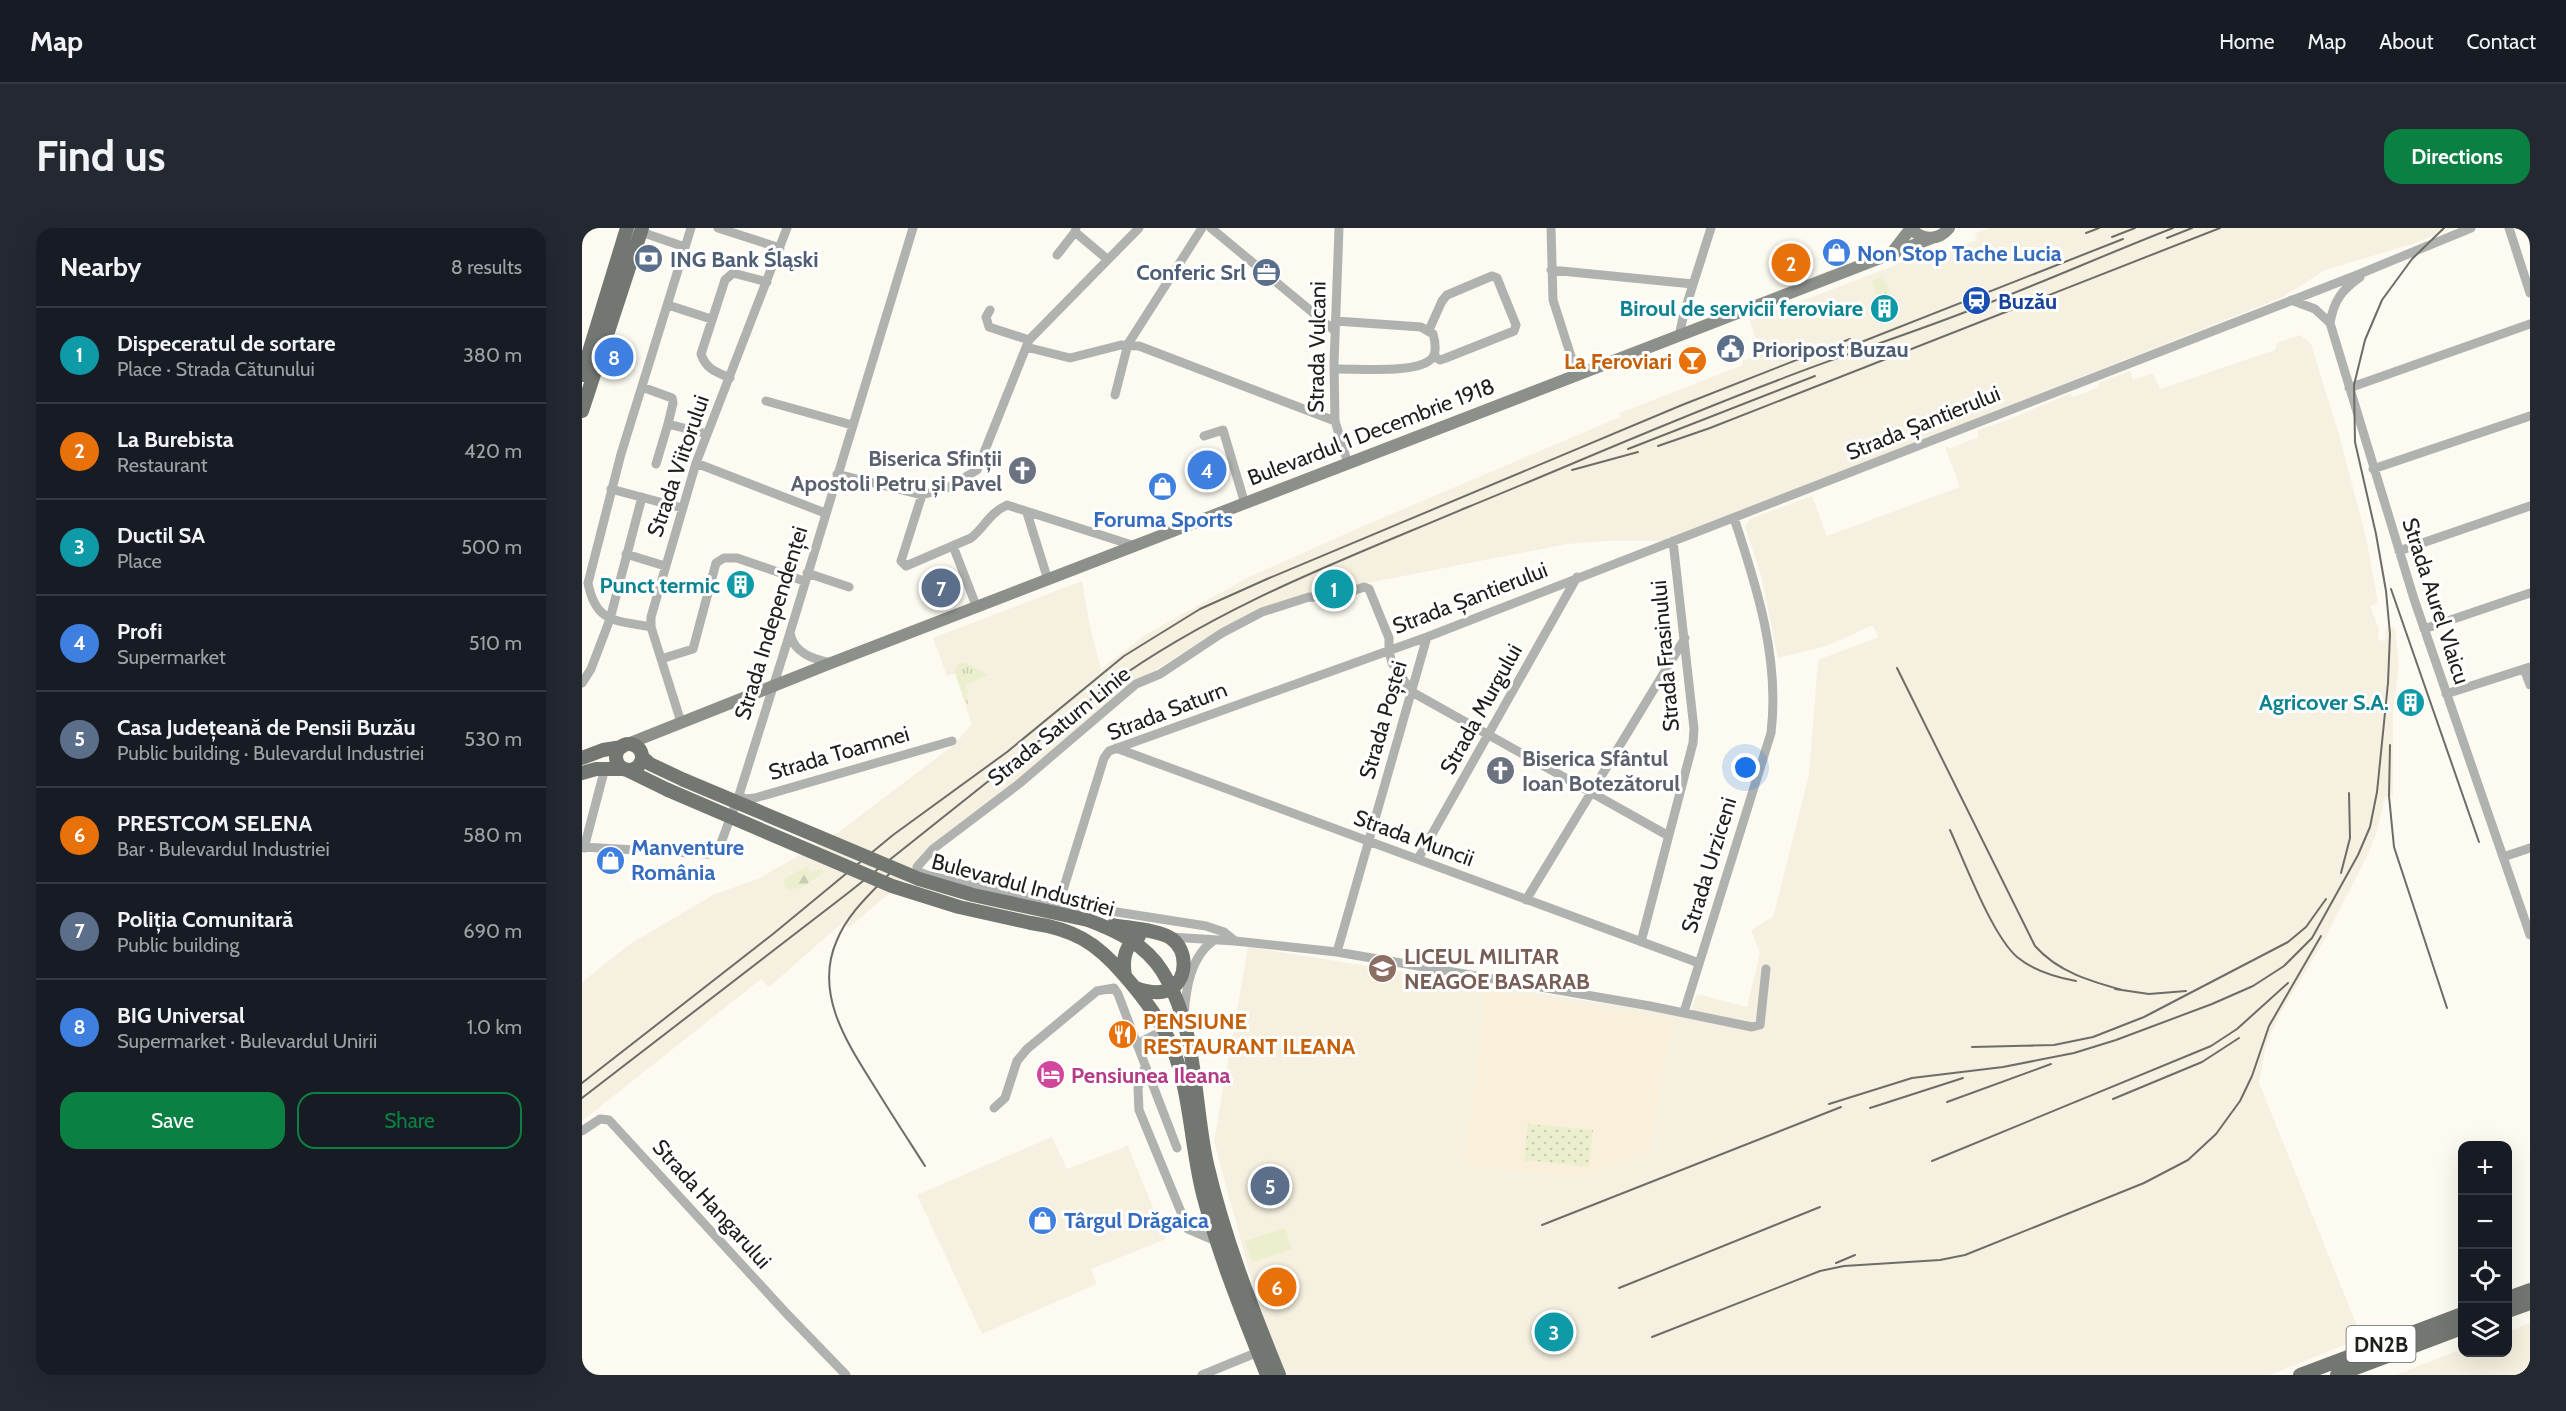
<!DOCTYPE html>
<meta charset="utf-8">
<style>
:root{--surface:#171b24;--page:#242831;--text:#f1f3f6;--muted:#9ea1a6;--line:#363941;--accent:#0b8043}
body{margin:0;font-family:Cabin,sans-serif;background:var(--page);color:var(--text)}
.controls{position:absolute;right:18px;bottom:18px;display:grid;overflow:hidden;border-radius:12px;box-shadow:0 6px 24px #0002}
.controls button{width:54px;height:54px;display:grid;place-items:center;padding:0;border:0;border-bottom:2px solid var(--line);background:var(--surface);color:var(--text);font:30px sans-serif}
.you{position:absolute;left:1164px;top:540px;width:21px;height:21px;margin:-15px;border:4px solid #fff;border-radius:50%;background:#1a73e8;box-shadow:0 0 0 9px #1a73e833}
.badge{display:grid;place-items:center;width:39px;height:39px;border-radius:50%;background:var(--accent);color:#fff;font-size:20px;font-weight:700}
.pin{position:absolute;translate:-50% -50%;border:3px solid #fff;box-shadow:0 2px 6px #0006}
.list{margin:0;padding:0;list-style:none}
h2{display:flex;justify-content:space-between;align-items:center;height:78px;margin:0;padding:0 24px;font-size:26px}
h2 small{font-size:20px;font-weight:400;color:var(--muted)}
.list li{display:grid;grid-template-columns:39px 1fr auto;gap:18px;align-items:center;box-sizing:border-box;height:96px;padding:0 24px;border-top:2px solid var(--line)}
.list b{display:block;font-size:22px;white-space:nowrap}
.list p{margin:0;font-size:20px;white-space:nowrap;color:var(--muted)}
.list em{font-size:20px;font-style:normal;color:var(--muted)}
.actions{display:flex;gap:12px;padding:18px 24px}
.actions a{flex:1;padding:14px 0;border:2px solid var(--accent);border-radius:18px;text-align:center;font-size:21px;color:var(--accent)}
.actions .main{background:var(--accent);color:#fff}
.icon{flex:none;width:33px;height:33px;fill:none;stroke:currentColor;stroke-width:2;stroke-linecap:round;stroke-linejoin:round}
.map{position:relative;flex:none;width:1948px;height:1147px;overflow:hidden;border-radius:18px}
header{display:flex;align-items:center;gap:36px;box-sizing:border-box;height:84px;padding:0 30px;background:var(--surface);border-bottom:2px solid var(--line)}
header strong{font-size:28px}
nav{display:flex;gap:33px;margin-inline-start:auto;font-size:21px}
.intro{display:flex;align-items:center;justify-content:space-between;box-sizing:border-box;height:144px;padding:0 36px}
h1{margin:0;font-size:42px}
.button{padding:15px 27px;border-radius:18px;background:var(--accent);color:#fff;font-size:21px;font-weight:700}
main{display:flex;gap:36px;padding:0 36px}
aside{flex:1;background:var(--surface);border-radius:18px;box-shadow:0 6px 24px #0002}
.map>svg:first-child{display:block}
</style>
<header>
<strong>Map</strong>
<nav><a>Home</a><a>Map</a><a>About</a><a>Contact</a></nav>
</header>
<div class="intro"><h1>Find us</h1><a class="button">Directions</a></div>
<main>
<aside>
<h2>Nearby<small>8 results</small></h2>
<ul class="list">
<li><span class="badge" style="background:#0f9aa8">1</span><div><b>Dispeceratul de sortare</b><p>Place · Strada Cătunului</p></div><em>380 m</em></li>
<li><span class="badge" style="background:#e8710a">2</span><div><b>La Burebista</b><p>Restaurant</p></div><em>420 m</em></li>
<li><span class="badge" style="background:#0f9aa8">3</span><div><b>Ductil SA</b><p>Place</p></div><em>500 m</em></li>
<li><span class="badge" style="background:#3f7fe0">4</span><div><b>Profi</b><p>Supermarket</p></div><em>510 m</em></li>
<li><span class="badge" style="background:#5c6f8a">5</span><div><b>Casa Județeană de Pensii Buzău</b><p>Public building · Bulevardul Industriei</p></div><em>530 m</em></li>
<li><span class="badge" style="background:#e8710a">6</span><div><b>PRESTCOM SELENA</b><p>Bar · Bulevardul Industriei</p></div><em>580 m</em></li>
<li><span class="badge" style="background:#5c6f8a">7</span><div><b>Poliția Comunitară</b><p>Public building</p></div><em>690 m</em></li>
<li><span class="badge" style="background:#3f7fe0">8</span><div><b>BIG Universal</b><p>Supermarket · Bulevardul Unirii</p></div><em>1.0 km</em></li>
</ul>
<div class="actions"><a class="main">Save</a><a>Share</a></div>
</aside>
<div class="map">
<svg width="1948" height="1147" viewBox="0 0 1948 1147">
<defs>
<pattern id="grass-tufts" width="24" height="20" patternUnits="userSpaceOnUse" patternTransform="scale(1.5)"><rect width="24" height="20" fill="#ebefce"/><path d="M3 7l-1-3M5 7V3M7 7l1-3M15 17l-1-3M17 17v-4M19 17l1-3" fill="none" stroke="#c9ccb0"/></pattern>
<pattern id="forest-firs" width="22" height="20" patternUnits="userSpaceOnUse" patternTransform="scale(1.5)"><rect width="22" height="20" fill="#ebefce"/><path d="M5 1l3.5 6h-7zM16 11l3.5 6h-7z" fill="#c9ccb0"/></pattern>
<pattern id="park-dots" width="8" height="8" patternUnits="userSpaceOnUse" patternTransform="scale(1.5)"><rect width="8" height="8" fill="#ebefce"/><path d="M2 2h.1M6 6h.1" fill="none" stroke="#c9ccb0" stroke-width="1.8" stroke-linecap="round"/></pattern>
</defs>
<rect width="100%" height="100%" fill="#fdfaf1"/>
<path fill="#f5f0df" d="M1409,0H1871L1830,16L1743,42L1701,69L1133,294L1079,313H1023L985,316L780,356L755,366L724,368L629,407L543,461L268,699L260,695L187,759L179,751L0,893V754L48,716L131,667L178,650L254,606L373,516L389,497V494L373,445L365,448L351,410L500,353L508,399L519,441L563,407L667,349L779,299L1038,189V185L1161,137L1160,133L1179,126L1168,93L1329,31L1331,36L1395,12L1393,5Z
M1718,107L1729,116L1757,207L1784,309L1796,375L1788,378L1797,401L1796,412L1803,413L1804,401L1813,399L1817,437L1811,484V568L1803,569L1794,606L1785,628L1740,716L1698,786L1684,816L1677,855L1780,1110L1688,1147H701L667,1043L632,913L666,719L1107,789L1115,766L1165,779L1178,725L1169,702L1191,689L1227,547L1236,432L1296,409L1291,397L1247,417L1196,430L1180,351L1163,298L1168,291L1230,268L1245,308L1378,259L1363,219L1369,220L1396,209V202L1423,193L1489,165L1490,169L1516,160L1518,154L1548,143L1551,152L1571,145L1578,161L1693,122L1695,115Z
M470,909L485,941L543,919L545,916L584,1011L509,1041L515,1056L400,1106L335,967Z
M1948,1095V1147H1814L1880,1121V1124H1926V1104Z"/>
<path fill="#faefda" d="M904,762L1091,793L1067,923L998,950L882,937Z"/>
<path fill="url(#grass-tufts)" d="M1300,49L1310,70L1298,75L1290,53Z
M377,435H384L406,447L383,457L386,465L383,467L387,476H384L373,445L370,446Z"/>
<path fill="url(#forest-firs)" d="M224,639L229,644L239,641L242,644L221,659L206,662L202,656L203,650Z"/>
<path fill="url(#park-dots)" d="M946,896L1011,902L1007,939L942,932Z"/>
<path fill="#ebefce" d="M703,1000L710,1021L670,1034L663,1013Z"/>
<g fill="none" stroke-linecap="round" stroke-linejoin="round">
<path stroke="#afb2af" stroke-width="9" d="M136,0L198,20
M494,0L493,4L525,31
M629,0L753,103
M757,0L752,136L753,193L766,236
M969,0L971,72L995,147
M1927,0L1948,65
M59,4L103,19
M475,27L493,4
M969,42L1111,56
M1709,72L1733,81L1748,95L1832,371L1948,707
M86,77L129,91
M408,82L404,89L407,99L447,112
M1748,95C1752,72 1760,62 1778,49
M847,102L860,73L865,67L910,48L915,50L934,97L932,103L864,130L858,132L852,128
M1097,108L1102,85L1129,0
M444,119L488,130L539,117L557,118L753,193
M752,141C773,140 839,147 851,129C855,122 853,113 851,106L839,99L754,93
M148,150C134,144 124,141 119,126L143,52L151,45L185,54
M60,159L90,170L91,175L86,196L125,206
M1767,160L1948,96
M533,167L546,116L620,0
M184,173L270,197
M622,208L641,202L663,276
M114,235L243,285
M74,236L86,196
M1791,241L1948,188
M255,246L340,267L367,259L395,242L447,112L557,0
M29,261L100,280
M340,267L319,333L324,338L389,310C404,298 406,286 425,277L553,318
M445,285L466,352
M371,318L395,380
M1817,323L1948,278
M44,326L83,338
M225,345L267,359
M69,399C34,392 14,396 6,355L39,226L109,0
M1842,401L1948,365
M208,405C212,426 232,431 249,435
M79,431L111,421L134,335L142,330H155L222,353
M1942,441L1948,457
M0,455L9,441L28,391L60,269
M1864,466L1948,439
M99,494L69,399V389L114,235L205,0
M534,520L1117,735
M157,567L163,571L173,570L370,513
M1085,607L830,464L810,435L807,423V410L787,361L782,359L751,370L727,369L680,384L640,405L578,446L554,456L438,555L351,621L335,639L337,644L348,648L477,675L624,698L642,704L653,713L755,724L1068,778L1170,799L1178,797L1184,741
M0,619L126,626L135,624L137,620L157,567L203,421L331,0
M2,620L23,540
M1921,629L1948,620
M836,631L995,349
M944,672L1103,410
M477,675L522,530L527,523L845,409L1775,47L1889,0
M588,709L653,713
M1059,714L1111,515L1112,501L1091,313
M755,724L845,409
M1102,784L1189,505C1198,432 1175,359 1152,290
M602,787C604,761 608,729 632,712
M555,816L595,920
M563,839L556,860L557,882L606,1001L634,1013
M412,880L423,870L435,833L445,821L515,763L532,760L536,766L555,816L582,802
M0,903L18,891L27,892L205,1086L264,1147
M620,1147L681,1122"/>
<path stroke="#8b908b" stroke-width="12" d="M1329,0C1340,13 1356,13 1367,0
M1309,26L1329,0
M43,517L249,435L1350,10"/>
<path stroke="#727772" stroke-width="14" d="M0,147L45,0
M0,183L60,0
M34 529a13 13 0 1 1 26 0a13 13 0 1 1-26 0Z
M60,529L68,536L102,552
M0,530L21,522L40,519
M45,542L86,562
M0,545L14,541H43
M506,692C535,703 563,716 580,743C616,799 611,873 625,936C642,1009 669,1078 697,1147
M449,695C491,701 514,714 542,747C557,764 571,782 582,802C610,853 607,915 622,970C638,1031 662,1089 685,1147
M531,697C546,700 579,702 590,711C605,722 606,749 590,760C579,767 565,764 554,760
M543,748C540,730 543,718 557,708
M1926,1070L1948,1062
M1926,1083L1948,1075
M1718,1147L1880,1086
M1755,1147L1880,1100"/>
<path stroke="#6e6c67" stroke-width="2" d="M1504,5L1517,0
M1530,9L1553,0
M1585,10L1610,0
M1259,122L1541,11
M1076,218L1128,200L1638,0
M1046,221L1233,148
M990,242L1056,224
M1809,361L1897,614
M1315,440L1453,718C1476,744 1508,753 1540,762
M1808,517L1807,568L1812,619L1865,780
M1368,602C1383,635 1410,707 1435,729C1452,743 1473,749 1494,753
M309,644C289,665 266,685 255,712C231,766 266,816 294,861C310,887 327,913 343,938
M1759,645L1768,610L1767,565
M1533,761L1567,766L1604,763
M1390,819L1472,817L1511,809L1562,789L1706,714L1724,699L1744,671
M0,855L191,706L311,607L425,524L542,428L618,381L685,351L1100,177L1268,111
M0,870L266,665L527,457C638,377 761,332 886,279C989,237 1090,192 1194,153C1257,128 1322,108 1386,83C1455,57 1522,27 1591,0
M1531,871L1620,834L1657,810
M1365,874L1469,836
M1247,876L1330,850L1421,839L1492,825L1534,812L1630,776L1671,758L1702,738L1730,710L1776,627L1788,599L1795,564L1806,455L1808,406L1804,363L1794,306L1773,214L1772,157L1783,112L1800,72L1830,31L1862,0
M1288,880L1381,850
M1350,933L1629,818L1655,801L1706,755
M960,997L1259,879
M1254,1035L1273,1027
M1037,1060L1238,979
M1070,1109L1238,1043L1262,1038L1358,1032L1383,1027L1562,955L1606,932L1634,906L1658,873L1670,848L1687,798L1739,708"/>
<path stroke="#727772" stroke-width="14" d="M102,552L337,651L391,667L506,692
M86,562L310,658L377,679L449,695"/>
</g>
<defs>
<symbol id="shop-disc" viewBox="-11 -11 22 22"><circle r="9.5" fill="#3f7fe0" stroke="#fff"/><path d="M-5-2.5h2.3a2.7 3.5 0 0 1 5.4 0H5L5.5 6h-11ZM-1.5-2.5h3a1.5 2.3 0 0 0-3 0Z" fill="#fff"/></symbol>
<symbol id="bank-disc" viewBox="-11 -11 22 22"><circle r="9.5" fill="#5c6f8a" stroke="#fff"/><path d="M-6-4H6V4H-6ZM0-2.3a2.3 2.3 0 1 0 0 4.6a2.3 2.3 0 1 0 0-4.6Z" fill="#fff"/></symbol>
<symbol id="office-disc" viewBox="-11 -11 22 22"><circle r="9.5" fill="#5c6f8a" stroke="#fff"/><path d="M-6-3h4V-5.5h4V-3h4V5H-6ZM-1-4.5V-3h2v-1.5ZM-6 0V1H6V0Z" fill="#fff"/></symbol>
<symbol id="station-disc" viewBox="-11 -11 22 22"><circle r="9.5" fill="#1a4fb4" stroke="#fff"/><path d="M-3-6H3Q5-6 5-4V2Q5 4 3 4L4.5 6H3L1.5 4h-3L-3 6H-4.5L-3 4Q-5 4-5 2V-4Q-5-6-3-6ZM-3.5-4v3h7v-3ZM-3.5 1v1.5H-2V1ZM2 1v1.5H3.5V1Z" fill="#fff"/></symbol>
<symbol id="building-disc" viewBox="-11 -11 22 22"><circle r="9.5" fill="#0f9aa8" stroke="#fff"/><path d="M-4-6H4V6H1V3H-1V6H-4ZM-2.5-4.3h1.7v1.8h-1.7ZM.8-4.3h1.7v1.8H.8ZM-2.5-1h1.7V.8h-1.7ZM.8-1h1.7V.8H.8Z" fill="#fff"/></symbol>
<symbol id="civic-disc" viewBox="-11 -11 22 22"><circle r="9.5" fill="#5c6f8a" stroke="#fff"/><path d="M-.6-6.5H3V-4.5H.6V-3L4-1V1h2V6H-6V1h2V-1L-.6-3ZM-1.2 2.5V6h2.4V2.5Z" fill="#fff"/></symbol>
<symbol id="bar-disc" viewBox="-11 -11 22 22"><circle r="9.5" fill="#e8710a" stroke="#fff"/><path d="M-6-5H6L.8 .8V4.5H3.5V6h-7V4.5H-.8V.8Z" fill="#fff"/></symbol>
<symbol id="church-disc" viewBox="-11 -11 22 22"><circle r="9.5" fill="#6b7280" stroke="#fff"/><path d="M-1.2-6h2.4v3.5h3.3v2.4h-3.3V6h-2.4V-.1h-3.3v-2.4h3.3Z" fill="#fff"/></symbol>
<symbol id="university-disc" viewBox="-11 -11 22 22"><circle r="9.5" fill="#8d6e63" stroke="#fff"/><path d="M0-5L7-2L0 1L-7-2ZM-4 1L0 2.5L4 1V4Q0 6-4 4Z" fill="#fff"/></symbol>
<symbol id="restaurant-disc" viewBox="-11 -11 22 22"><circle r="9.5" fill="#e8710a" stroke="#fff"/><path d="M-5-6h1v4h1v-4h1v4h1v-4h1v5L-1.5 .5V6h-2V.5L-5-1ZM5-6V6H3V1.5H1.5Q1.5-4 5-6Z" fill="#fff"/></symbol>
<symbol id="hotel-disc" viewBox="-11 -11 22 22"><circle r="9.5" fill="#d1479c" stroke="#fff"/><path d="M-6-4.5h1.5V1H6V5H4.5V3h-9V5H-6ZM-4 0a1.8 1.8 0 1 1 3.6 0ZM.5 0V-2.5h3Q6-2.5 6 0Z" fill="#fff"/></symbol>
</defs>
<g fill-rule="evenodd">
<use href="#shop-disc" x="1238" y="8" width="33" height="33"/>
<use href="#bank-disc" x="50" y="14" width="33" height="33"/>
<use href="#office-disc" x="668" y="28" width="33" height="33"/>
<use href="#station-disc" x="1378" y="56" width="33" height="33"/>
<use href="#building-disc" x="1286" y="64" width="33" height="33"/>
<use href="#civic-disc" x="1132" y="104" width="33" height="33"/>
<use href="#bar-disc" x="1094" y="116" width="33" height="33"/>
<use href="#church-disc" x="424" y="226" width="33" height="33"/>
<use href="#shop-disc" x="564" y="242" width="33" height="33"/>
<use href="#building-disc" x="142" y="340" width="33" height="33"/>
<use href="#building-disc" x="1812" y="458" width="33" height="33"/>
<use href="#church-disc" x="902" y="526" width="33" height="33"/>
<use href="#shop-disc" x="12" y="616" width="33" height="33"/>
<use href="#university-disc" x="784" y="724" width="33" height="33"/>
<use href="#restaurant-disc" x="524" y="790" width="33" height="33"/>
<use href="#hotel-disc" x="452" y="830" width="33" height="33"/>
<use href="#shop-disc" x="444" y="976" width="33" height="33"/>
</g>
<g text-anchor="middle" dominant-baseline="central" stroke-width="6" stroke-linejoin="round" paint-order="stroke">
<rect fill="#fff" stroke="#636260" stroke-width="1.5" x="1764.5" y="1098" width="69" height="36" rx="4.5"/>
<g font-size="21" font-weight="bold" fill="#201f1c">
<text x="1799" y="1116">DN2B</text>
</g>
<g font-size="22" font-weight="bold" fill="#366cbe" stroke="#fff" text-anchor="start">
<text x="1275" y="25">Non Stop Tache Lucia</text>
<text x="581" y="291" text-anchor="middle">Foruma Sports</text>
<text x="49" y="619">Manventure<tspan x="49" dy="25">România</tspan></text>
<text x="482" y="992">Târgul Drăgaica</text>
</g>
<g font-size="22" font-weight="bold" fill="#4e5e75" stroke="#fff" text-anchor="start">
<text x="88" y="31">ING Bank Śląski</text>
<text x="664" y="44" text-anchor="end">Conferic Srl</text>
<text x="1170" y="121">Prioripost Buzau</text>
</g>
<g font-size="22" font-weight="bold" fill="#164399" stroke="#fff" text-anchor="start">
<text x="1416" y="73">Buzău</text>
</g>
<g font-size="22" font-weight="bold" fill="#0d838f" stroke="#fff" text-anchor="end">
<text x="1281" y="80">Biroul de servicii feroviare</text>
<text x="138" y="357">Punct termic</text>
<text x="1807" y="474">Agricover S.A.</text>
</g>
<g font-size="22" fill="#201f1c" stroke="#fff">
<text transform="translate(735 119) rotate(-89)">Strada Vulcani</text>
<text transform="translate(1341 195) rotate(-22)">Strada Șantierului</text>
<text transform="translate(789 204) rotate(-21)">Bulevardul 1 Decembrie 1918</text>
<text transform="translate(96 238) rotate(-71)">Strada Viitorului</text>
<text transform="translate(888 370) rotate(-21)">Strada Șantierului</text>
<text transform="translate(1854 373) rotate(72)">Strada Aurel Vlaicu</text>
<text transform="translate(189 395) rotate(-73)">Strada Independenței</text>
<text transform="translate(1083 428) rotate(-95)">Strada Frasinului</text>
<text transform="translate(899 481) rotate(-61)">Strada Murgului</text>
<text transform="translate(585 483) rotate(-21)">Strada Saturn</text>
<text transform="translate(801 492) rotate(-74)">Strada Poștei</text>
<text transform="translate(477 498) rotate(-39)">Strada Saturn Linie</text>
<text transform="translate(257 525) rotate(-16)">Strada Toamnei</text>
<text transform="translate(832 610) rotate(20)">Strada Muncii</text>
<text transform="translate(1127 637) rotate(-73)">Strada Urziceni</text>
<text transform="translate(441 657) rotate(15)">Bulevardul Industriei</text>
<text transform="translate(130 976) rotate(48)">Strada Hangarului</text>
</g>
<g font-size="22" font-weight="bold" fill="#c56008" stroke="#fff" text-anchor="end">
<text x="1090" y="133">La Feroviari</text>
<text x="561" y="793" text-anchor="start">PENSIUNE<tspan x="561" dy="25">RESTAURANT ILEANA</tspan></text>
</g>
<g font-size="22" font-weight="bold" fill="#5b616d" stroke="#fff" text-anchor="end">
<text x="420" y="230">Biserica Sfinții<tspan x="420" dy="25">Apostoli Petru și Pavel</tspan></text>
<text x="940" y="530" text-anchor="start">Biserica Sfântul<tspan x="940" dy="25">Ioan Botezătorul</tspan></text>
</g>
<g font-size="22" font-weight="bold" fill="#785e54" stroke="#fff" text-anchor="start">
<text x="822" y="728">LICEUL MILITAR<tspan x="822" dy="25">NEAGOE BASARAB</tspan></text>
</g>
<g font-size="22" font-weight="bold" fill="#b23c85" stroke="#fff" text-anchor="start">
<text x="489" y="847">Pensiunea Ileana</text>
</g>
</g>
</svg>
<div class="controls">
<button>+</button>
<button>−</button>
<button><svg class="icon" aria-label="locate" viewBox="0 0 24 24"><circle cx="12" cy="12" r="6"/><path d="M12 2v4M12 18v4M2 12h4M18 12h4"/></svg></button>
<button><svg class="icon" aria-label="layers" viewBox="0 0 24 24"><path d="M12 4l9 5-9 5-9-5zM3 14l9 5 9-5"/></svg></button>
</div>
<div class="you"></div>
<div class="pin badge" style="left:752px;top:361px;background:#0f9aa8">1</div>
<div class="pin badge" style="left:1209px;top:35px;background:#e8710a">2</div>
<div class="pin badge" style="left:972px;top:1104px;background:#0f9aa8">3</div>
<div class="pin badge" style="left:625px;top:242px;background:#3f7fe0">4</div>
<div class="pin badge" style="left:688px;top:958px;background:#5c6f8a">5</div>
<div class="pin badge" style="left:695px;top:1059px;background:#e8710a">6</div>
<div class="pin badge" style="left:359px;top:360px;background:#5c6f8a">7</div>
<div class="pin badge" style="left:32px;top:129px;background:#3f7fe0">8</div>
</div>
</main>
